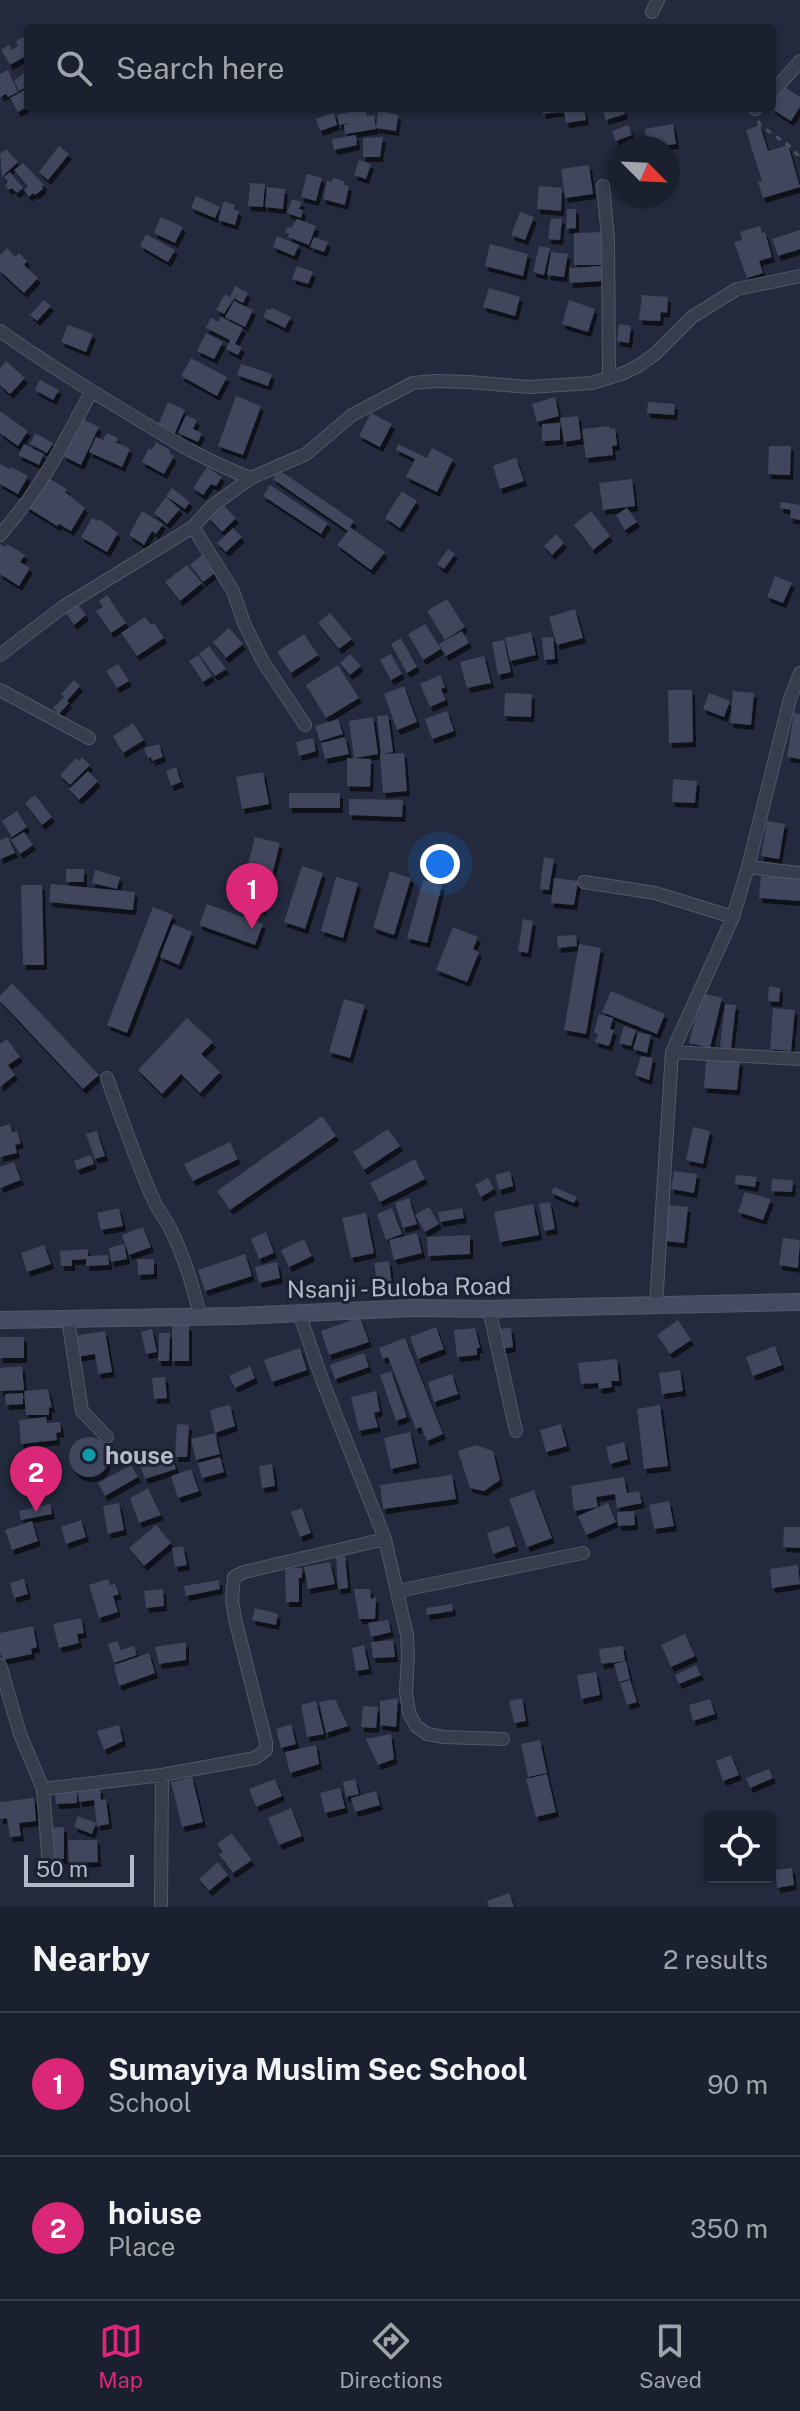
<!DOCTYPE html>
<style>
:root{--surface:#1a202e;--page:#232836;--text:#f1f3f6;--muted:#9fa3aa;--line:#383e4a;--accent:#db2777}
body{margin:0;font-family:"Public Sans",sans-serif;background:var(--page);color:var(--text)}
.controls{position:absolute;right:24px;bottom:24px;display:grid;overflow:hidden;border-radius:8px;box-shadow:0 2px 6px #0004}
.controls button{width:72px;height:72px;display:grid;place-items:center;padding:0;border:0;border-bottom:2px solid var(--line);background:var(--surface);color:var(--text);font:40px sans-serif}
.compass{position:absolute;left:608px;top:136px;width:72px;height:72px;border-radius:50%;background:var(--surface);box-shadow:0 2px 6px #0004;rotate:114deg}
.scale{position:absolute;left:24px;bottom:20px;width:110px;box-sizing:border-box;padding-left:8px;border:4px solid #b3b8c8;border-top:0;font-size:22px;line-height:28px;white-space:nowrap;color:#b3b8c8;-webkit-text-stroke:6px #1c2232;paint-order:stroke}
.you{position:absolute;left:440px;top:864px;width:28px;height:28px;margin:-20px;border:6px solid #fff;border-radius:50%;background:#1a73e8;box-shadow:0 0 0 12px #1a73e833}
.badge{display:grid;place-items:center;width:52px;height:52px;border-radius:50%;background:var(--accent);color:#fff;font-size:26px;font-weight:700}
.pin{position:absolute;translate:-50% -66px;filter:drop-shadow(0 2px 4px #0008)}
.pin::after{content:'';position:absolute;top:42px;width:28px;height:24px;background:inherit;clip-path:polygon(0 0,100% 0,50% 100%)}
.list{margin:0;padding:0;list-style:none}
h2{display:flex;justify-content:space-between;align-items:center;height:104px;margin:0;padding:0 32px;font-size:34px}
h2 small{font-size:26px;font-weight:400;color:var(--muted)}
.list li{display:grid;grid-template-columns:52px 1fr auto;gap:24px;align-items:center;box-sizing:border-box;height:144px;padding:0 32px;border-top:2px solid var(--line)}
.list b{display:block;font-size:30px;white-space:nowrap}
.list p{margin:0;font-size:26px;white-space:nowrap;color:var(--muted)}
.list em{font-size:26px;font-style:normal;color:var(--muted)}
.icon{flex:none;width:44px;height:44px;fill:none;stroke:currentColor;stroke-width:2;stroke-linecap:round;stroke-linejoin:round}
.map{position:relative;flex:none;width:800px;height:1907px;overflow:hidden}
.search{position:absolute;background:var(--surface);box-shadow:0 2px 6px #0004;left:24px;right:24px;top:24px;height:88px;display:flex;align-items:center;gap:20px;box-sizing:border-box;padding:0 28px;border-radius:8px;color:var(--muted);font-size:30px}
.sheet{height:392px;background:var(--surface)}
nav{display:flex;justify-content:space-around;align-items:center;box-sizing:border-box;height:112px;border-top:2px solid var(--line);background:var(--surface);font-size:22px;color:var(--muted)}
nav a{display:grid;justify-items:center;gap:4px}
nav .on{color:var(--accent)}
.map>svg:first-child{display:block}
</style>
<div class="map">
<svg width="800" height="1907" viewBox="0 0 800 1907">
<defs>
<filter id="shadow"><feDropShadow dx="3" dy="5" stdDeviation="0" flood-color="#0009"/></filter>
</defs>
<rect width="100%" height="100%" fill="#232a3d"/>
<path fill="#3f465d" filter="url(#shadow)" d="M23,37L28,45V55L10,65L1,50L9,45L12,50L18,46L16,41Z
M8,70L18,92L8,97L6,94L0,97V74Z
M26,71L28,86L19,91L14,81Z
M780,84L800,97V107L791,121L772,109V95Z
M28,88V106L18,112L10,98Z
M542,108L584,109L586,120L566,123L564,111L543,114Z
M602,108H623L625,114L606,120Z
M366,110L367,116L374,115L376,129L345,134L344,125L350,123L339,125L337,114Z
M378,110L398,115L396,131L376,128Z
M334,113L337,125L320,131L316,119Z
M673,124L676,144L648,148L645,129Z
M628,125L632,135L616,141L612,131Z
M760,125L768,151L788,145L800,187L763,198L758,182L762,181L746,130Z
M356,135L357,145L334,150L332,139Z
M383,137L380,157H363V138Z
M59,146L69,154L48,180L39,172Z
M6,149L18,162L2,177L0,154Z
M359,160L371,164L366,179L354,175Z
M23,163L44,185L42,187L43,189L35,195L33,193L29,197L24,190L28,187L14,170Z
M589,165L593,194L565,198L561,169Z
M10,172L23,188L17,193L12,188L9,190L5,185L8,182L4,177Z
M307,174L322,178L316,201L301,197Z
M333,178L344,181V185L349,186L345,205L323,199L327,181L332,182Z
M250,183L265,184L263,207L248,206Z
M539,186L562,188L561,211L537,209Z
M267,187L285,189L283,209L265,207Z
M196,196L220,207L215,218L191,208Z
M292,199L302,202L299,209L303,210L301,218L287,213Z
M224,201L235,205L234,209L239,211L235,225L218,220Z
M567,209H576V228L566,229Z
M520,212L534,217L525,240L511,235Z
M161,217L183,227L175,243L154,233Z
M551,218L562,219L560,240L548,239Z
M297,219L316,226L309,245L288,237L289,234L285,232L287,227L291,228Z
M760,226L762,233L765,232L772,257L759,261L763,273L747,278L734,242L742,240L740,232Z
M800,230V249L778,256L772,239Z
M604,232V265H574V233Z
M146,234L175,250L168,262L140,246Z
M277,236L299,245L294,256L273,247Z
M314,237L328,242L324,252L310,247Z
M490,244L528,254L523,276L485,266Z
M539,246L550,248L544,275L533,272Z
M7,248L15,257L19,253L27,261L24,265L38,278L24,293L0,271V255Z
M551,252L568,254L564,277L547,275Z
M297,266L313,272L308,284L292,279Z
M602,266L603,281L570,283L569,268Z
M235,286L248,293L243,303L235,299L237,294L224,314L216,310L225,294L230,297Z
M489,288L520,297L515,316L483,307Z
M642,295L668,297L667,313L661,312L660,321L639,320Z
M44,300L51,306L37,321L30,315Z
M569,300L595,309L588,332L562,324Z
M234,301L253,310L245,327L225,317Z
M272,308L291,317L285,328L263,317L267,309L270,310Z
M221,317L243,328L235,344L242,347L238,355L226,349L230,340L206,328L211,318L218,322Z
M619,324L631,326L629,343L617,341Z
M68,325L93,334L86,352L61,342Z
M206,333L223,342L214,359L197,351Z
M191,358L227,377L217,396L181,376Z
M6,361L25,378L10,394L0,385V369Z
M241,364L272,374L268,386L237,375Z
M40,380L59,390L53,400L35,390Z
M236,396L261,406L243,455L218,446Z
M555,397L559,416L537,422L532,404Z
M168,402L185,410L174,435L157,427Z
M648,402L675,404L674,415L647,413Z
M0,411L28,431L18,446L0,433Z
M371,413L392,424L380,447L359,436Z
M186,415L197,420L193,429L202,433L198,442L178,433Z
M578,416L581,439L564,442L560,418Z
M82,419L99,427L81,465L63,456Z
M560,423V440L542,441V424Z
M609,426L610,429L615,428L617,445L612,446L613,455L586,458L582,429Z
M35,433L53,443L47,453L30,444Z
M107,433L118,438L116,442L130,449L122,467L89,452L96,437L103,440Z
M156,442L170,450L169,453L174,456L164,474L142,462L149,448L152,450Z
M24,444L44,454L39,465L18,455Z
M398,444L427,458L432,448L453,459L437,492L406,477L415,459L396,450Z
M769,446H791L790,475L768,474Z
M516,458L524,481L500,489L493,466Z
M0,464L9,469L11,467L28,476L18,494L0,484Z
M207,467L222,477L216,486L211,484L203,495L193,488Z
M279,470L354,521L350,527L385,552L371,570L337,545L348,531L273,479Z
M47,477L67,489L65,492L85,508L71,531L59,524L57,526L25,506Z
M632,479L635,506L603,510L599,483Z
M270,485L328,523L321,534L263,496Z
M172,488L190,502L185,509L166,496Z
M402,491L417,501L400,528L385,518Z
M166,497L180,509L167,524L154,513Z
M781,502L800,505V520L790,518L791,510L780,508Z
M222,504L236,518L222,532L208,517Z
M627,508L637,522L625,530L616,515Z
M142,511L163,524L156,534L152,531L144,545L129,535Z
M591,511L610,536L593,550L574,525Z
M92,518L98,521L99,519L118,533L107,552L81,537Z
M233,528L242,537L226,552L217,543Z
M556,534L564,543L552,555L544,546Z
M0,544L6,547L7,544L25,555L20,562L30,568L19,586L0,574Z
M448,549L455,554L444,569L437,564Z
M202,555L215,573L203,582L190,565Z
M187,565L202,583L180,601L165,582Z
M775,576L792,583L783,603L767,597Z
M107,595L126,623L111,633L96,611L103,607L99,601Z
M447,599L465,627L445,640L427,611Z
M75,600L86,615L74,625L63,609Z
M575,609L583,638L557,645L549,617Z
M330,613L352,639L339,649L318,623Z
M145,617L151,625L154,623L164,638L137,656L121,633Z
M425,624L441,649L423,660L408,634Z
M229,628L243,644L226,658L213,642Z
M462,631L469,643L446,656L439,644Z
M531,632L536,655L510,661L505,638Z
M304,634L318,655L291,673L277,652Z
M553,637L555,659L544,660L542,638Z
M401,638L417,667L407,673L391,644Z
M504,640L511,672L498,675L492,642Z
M209,646L226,669L215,676L199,654Z
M350,654L361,666L350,675L340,663Z
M391,654L402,674L391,680L380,660Z
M198,655L212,676L203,682L189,661Z
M484,656L491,683L467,688L460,662Z
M118,664L129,681L117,688L106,671Z
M338,665L359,698L326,718L306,685Z
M440,675L445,687L441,689L446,700L430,707L420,684Z
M74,680L80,686L67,701L69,703L59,714L53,708L64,697L61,694Z
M404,686L417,722L397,730L384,694Z
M668,690H692L693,742L669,743Z
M733,691L754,693L751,725L730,723Z
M505,693L532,694L531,717L504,716Z
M709,693L730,701L724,717L703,709Z
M447,711L454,731L432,739L425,719Z
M794,713L800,714V759L787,757Z
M388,715L393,752L381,754L377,716Z
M373,717L378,754L354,758L349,721Z
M338,719L343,734L320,741L315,726Z
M133,723L144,740L123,753L113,736Z
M345,737L349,754L325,759L321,743Z
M313,738L316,751L299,756L296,742Z
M159,744L163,757L152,761L151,757L148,758L144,748Z
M404,753L407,791L383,793L380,754Z
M82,757L90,765L70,785L60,775L76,758L79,761Z
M347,758L371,759L370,787L347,786Z
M176,767L181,782L171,786L166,771Z
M88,771L98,781L79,800L69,789Z
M263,772L269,804L242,809L236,777Z
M673,779L697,781L695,803L672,802Z
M289,793H340V808H289Z
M35,795L52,817L42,825L25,803Z
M349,799L403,800L402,817L349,815Z
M17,811L27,827L12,837L2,821Z
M767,821L785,824L779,859L761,856Z
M24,832L33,845L20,854L11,840Z
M8,837L15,853L0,859V840Z
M255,837L280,843L263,911L238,905Z
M544,857L554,859L549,890L540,889Z
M302,866L323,873L305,929L284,922Z
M66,869H84V882H66Z
M95,870L120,877L117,889L92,883Z
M390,871L411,878L394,935L373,928Z
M761,876L800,878V901L759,898Z
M336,877L358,883L343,938L321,931Z
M554,878L578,881L574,905L551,903Z
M423,880L442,885L427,943L407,938Z
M51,884L135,892L133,910L49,902Z
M21,885H42L44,965H23Z
M207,904L263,924L255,945L199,925Z
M153,907L173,915L127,1033L107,1025Z
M523,919L533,921L528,953L518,951Z
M173,924L192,932L179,965L160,957Z
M453,927L478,937L473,949L479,952L467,982L436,970Z
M576,935L577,946L558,948L557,936Z
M579,944L601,948L586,1034L564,1030Z
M12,983L99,1075L83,1089L0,1001V996Z
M769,986L780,988L779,1002L768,1001Z
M611,991L665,1014L657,1034L602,1012Z
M701,993L722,998L710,1048L689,1043Z
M344,999L365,1005L350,1058L329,1052Z
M725,1004L736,1005L731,1049L720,1047Z
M773,1008L795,1010L791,1051L770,1049Z
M599,1014L613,1018L610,1029L614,1030L609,1046L595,1042L598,1034L594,1032Z
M187,1018L213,1042L201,1054L220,1072L200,1093L181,1074L162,1094L138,1070Z
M624,1026L636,1030L631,1046L619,1043Z
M638,1032L651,1035L647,1053L633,1049Z
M7,1039L20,1057L8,1065L15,1075L0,1087V1044Z
M641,1056L653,1058L649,1080L635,1075Z
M706,1059L740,1061L737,1090L704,1088Z
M322,1116L336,1136L230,1210L217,1191Z
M10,1124L12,1132L17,1131L21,1143L15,1145L17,1153L0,1157V1127Z
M693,1127L710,1131L703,1164L686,1160Z
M388,1129L400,1146L364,1170L353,1152Z
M97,1131L105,1156L95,1159L86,1134Z
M230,1142L238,1159L193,1181L184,1164Z
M91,1155L94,1164L77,1170L74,1161Z
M415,1159L425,1179L380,1202L370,1183Z
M14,1162L21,1180L0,1188V1167Z
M510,1171L513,1186L499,1190L495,1175Z
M674,1171L697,1174L694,1193L671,1189Z
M736,1175L757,1177L755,1187L735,1184Z
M488,1178L494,1189L481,1197L475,1185Z
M772,1179L793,1180L792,1192L771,1191Z
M554,1187L577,1197L574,1203L551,1193Z
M745,1192L771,1199L763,1220L738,1212Z
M409,1198L417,1224L403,1228L395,1203Z
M550,1202L555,1229L544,1231L539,1204Z
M533,1204L539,1235L500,1242L494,1212Z
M668,1205L688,1207L684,1243L664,1241Z
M429,1207L439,1224L425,1232L415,1215Z
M119,1208L123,1226L101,1230L97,1213Z
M392,1208L402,1234L386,1240L377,1214Z
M462,1208L464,1218L440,1222L438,1212Z
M366,1213L374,1253L351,1258L342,1218Z
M143,1227L151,1247L129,1255L122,1235Z
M266,1232L274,1253L259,1259L251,1239Z
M417,1233L422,1253L394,1260L389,1240Z
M470,1235V1254L428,1256L427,1237Z
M783,1238L800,1240L798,1268L779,1265Z
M304,1239L312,1256L289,1267L281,1250Z
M124,1244L127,1259L111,1262L109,1248Z
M44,1245L51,1264L27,1272L21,1253Z
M88,1249V1256L108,1255L109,1265L86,1266V1259L72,1260V1266H61L60,1251Z
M245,1254L252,1276L205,1291L198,1270Z
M137,1259H154V1274L138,1275Z
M389,1261L392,1285L378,1288L374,1263Z
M277,1262L280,1278L259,1283L255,1267Z
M360,1317L369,1342L329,1355L321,1331Z
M678,1320L691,1340L670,1354L657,1335Z
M172,1326H189V1361H172Z
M436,1327L444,1349L418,1359L410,1337Z
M475,1328L480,1348H477V1355L457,1357L454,1330Z
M511,1328L513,1347L501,1349L499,1329Z
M152,1329L157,1352L146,1354L141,1332Z
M105,1331L112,1372L98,1374L95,1354L76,1357L73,1336Z
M159,1333H170L169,1361H158Z
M0,1337H24V1358H0Z
M405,1338L443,1434L427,1441L421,1427L416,1429L388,1357L383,1359L379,1348Z
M775,1346L782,1365L753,1376L746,1357Z
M300,1348L307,1370L272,1382L264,1360Z
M364,1353L369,1367L335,1379L330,1365Z
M617,1359L619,1381H611L612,1387L599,1389L598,1383L581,1384L578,1363Z
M22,1366L24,1390L0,1391V1368Z
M250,1366L255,1378L235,1388L229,1376Z
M680,1370L683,1391L662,1394L659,1373Z
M391,1371L407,1417L396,1421L380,1375Z
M452,1374L458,1394L434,1402L428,1382Z
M165,1377L167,1398L154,1399L152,1378Z
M48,1389L52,1408L49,1407V1415H26L24,1391Z
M376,1391L380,1411L374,1413L378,1427L359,1431L351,1397Z
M23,1393V1404L6,1405L5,1394Z
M230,1405L235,1426L215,1433L220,1454L196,1460L191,1439L215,1433L210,1410Z
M660,1405L668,1466L644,1469L637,1409Z
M46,1417L47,1423L60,1422L61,1432L56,1433L57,1440L21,1444L19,1420Z
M177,1424L189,1425L187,1457H175Z
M561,1424L567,1446L546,1452L540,1430Z
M410,1432L417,1463L391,1469L384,1438Z
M69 1457a20 20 0 1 1 40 0a20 20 0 1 1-40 0Z
M624,1442L628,1459L610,1464L606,1447Z
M476,1445L493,1451L500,1480L484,1491L470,1488L458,1451Z
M171,1453L176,1469L145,1479L140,1464Z
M220,1457L224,1472L202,1478L198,1463Z
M43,1460L53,1488L43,1492L33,1464Z
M272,1464L275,1486L262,1488L259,1466Z
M131,1465L138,1477L105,1496L98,1483Z
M191,1469L199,1491L178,1498L171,1476Z
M452,1475L456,1499L383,1509L380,1485Z
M624,1477L627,1493L639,1491L642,1503L617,1508L615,1494L596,1497L598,1507L574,1511L571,1486Z
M148,1488L161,1515L139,1523L130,1498Z
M534,1490L552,1538L527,1547L509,1499Z
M669,1501L674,1526L654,1529L649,1505Z
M119,1503L124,1530L108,1534L103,1506Z
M608,1503L616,1522L586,1535L578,1516Z
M50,1504L52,1514L21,1520L19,1511Z
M302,1508L311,1533L300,1537L291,1512Z
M634,1511L635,1525L618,1526L617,1512Z
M81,1520L86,1537L66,1544L61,1527Z
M32,1521L38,1541L12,1550L5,1530Z
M156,1525L171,1543L144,1566L129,1548Z
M509,1526L516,1546L493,1554L487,1533Z
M784,1527H800V1548L783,1547Z
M183,1546L187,1565L175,1567L172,1548Z
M345,1556L348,1588L338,1589L336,1557Z
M330,1562L335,1584L308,1589L304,1567Z
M798,1565L800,1584L772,1588L770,1569Z
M285,1568H302V1578H299V1602H286Z
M24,1579L28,1594L14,1598L10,1583Z
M108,1579L110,1585L115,1584L119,1594L113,1596L118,1612L99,1618L89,1585Z
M219,1580L220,1589L186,1596L184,1586Z
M163,1589L164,1606L146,1608L144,1591Z
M354,1589H370L371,1599L376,1597L375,1619H359Z
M452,1604L453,1611L427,1615L426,1608Z
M255,1608L278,1614L276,1625L252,1620Z
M81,1618L84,1633L77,1634L79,1643L59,1648L53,1624Z
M388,1620L391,1632L371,1637L368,1623Z
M33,1626L37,1647L31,1649L32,1654L3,1660L0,1652V1633Z
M685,1634L695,1656L671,1667L661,1645Z
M393,1640L395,1657L373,1658L371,1642Z
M117,1641L121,1650L134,1646L137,1655L114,1663L108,1644Z
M186,1642V1660L159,1664L155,1647Z
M364,1645L369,1669L356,1671L352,1648Z
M623,1646L625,1661L601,1664L599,1649Z
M149,1653L155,1673L119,1686L114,1665Z
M626,1661L630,1679L619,1682L614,1664Z
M696,1665L701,1675L679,1684L675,1675Z
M596,1672L600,1695L581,1699L577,1675Z
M630,1680L637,1702L627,1705L620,1683Z
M398,1698L396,1727L380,1725V1701Z
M522,1698L526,1721L514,1723L509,1701Z
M335,1699L348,1726L326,1733L319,1702Z
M710,1699L715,1714L693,1721L689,1705Z
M316,1701L324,1734L307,1737L301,1705Z
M363,1706L378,1707L376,1728L361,1727Z
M291,1724L296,1744L281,1748L276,1729Z
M119,1725L123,1741L104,1750L97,1731Z
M391,1734L394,1759L378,1765L366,1739Z
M540,1740L547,1773L528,1777L521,1744Z
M316,1745L319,1764L290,1773L285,1752Z
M731,1755L739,1775L723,1781L716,1761Z
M769,1769L773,1778L750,1788L746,1778Z
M547,1774L556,1812L536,1817L526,1779Z
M192,1777L203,1822L182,1827L171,1782Z
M275,1779L282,1796L256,1807L249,1789Z
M355,1779L359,1794L346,1797L343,1782Z
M100,1788L101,1800L106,1799L109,1824L97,1826L94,1800L79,1802L78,1790Z
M340,1788L345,1808L325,1813L320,1793Z
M77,1791V1803L56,1804L55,1793Z
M376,1791L380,1805L355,1812L351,1798Z
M34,1798L36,1821L19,1823L21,1836L10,1837L7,1818L0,1819V1802Z
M291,1808L302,1836L279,1845L268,1818Z
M78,1816L96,1823L92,1834L74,1827Z
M64,1827V1859H49V1828Z
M231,1833L252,1860L233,1873L219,1854L223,1852L217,1844Z
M68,1840H97L98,1862L69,1863Z
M218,1862L228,1875L209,1891L199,1879Z
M792,1868L794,1885L777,1888L775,1870Z
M509,1893L514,1907H489L487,1901Z"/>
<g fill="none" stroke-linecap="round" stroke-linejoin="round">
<defs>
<path id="minor" d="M652,12L658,0
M772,93L800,61
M755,109L756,108
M603,186L608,238L609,377
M0,331C44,362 89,390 136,418C173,441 210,463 251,478
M193,527L233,591L244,623L262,660L305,725
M0,535C40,490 63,445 91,392
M0,655L63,607L193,527L212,506L251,478L306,454L352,415L413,383L435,381L469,382L529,387L592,383L624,373L638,366L655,354L692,317L737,289L800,276
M0,690L89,738
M748,867L800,873
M584,882L655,893L733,917
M672,1052L800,1059
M107,1078C122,1119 136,1161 154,1201C158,1210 165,1218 170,1228C184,1256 193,1285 200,1316
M656,1305L672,1052L733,917L748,867L790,699L800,673
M489,1309L516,1431
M299,1313L324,1385L385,1539L407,1635L408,1656L406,1691L409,1713L416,1726L427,1734L444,1737L503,1739
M68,1319L82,1411L107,1437
M398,1591L583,1553
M0,1665L20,1734L43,1789L49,1867
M43,1789L162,1775L255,1758L266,1750V1742L235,1619L232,1600L234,1577L244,1572L385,1539
M161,1907L162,1775"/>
<path id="secondary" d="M0,1320L238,1316L414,1308L489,1309L800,1302"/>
</defs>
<use href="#minor" stroke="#525868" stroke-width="14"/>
<use href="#secondary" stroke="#525868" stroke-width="18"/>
<path stroke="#43545b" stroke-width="3" stroke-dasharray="6 6" stroke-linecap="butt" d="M758,121L760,125L788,145L800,157"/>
<use href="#minor" stroke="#373d4d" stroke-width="12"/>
<use href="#secondary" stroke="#454b60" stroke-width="16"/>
</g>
<circle fill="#0f9aa8" stroke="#1c2232" stroke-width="3" cx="89" cy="1455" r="8"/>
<g text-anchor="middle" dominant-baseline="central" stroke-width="6" stroke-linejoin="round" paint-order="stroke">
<g font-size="24" fill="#b3b8c8" stroke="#1c2232">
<text transform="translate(399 1287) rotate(-1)">Nsanji - Buloba Road</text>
</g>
<g font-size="24" font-weight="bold" fill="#b3b8c8" stroke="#1c2232" text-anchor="start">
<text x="105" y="1455">house</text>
</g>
</g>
</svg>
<div class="controls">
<button><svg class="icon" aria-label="locate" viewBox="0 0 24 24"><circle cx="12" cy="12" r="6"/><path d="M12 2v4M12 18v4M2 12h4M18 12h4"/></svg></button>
</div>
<svg class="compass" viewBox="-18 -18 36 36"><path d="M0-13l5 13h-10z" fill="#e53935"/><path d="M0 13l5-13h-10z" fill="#9fa3aa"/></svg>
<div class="scale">50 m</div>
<div class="you"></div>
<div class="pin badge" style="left:252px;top:929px">1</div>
<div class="pin badge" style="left:36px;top:1512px">2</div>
<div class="search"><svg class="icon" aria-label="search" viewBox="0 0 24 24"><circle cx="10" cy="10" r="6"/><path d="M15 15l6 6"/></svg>Search here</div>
</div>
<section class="sheet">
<h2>Nearby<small>2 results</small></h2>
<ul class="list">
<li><span class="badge">1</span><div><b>Sumayiya Muslim Sec School</b><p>School</p></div><em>90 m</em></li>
<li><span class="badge">2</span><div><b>hoiuse</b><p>Place</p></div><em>350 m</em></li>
</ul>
</section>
<nav>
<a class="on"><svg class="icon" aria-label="map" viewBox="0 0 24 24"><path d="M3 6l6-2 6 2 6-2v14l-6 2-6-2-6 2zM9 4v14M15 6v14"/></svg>Map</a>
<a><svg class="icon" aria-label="directions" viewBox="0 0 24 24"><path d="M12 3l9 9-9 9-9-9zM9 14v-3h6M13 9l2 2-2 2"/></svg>Directions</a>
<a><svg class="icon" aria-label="saved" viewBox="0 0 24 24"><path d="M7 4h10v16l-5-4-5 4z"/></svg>Saved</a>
</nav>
